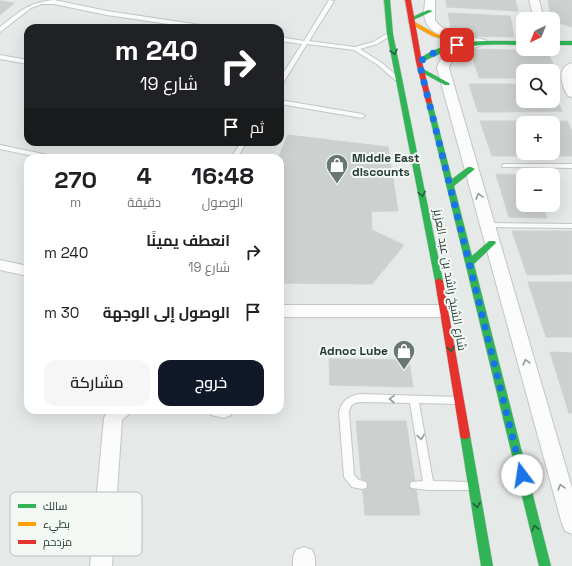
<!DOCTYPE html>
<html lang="ar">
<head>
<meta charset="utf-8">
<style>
  :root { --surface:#fff; --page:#f6f6f6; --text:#202124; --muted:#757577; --accent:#111827 }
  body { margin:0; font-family:"Space Grotesk",Cairo,sans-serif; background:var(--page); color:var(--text); direction:rtl; height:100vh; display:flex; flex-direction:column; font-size:15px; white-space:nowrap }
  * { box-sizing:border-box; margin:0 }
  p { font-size:13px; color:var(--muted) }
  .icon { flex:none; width:22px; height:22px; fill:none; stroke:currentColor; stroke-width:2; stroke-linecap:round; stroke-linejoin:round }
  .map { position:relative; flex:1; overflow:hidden; direction:ltr }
  .side { position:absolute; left:24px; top:154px; width:260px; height:260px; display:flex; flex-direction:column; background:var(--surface); border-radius:12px; box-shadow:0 4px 16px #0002; direction:rtl }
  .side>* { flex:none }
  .guide { position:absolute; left:24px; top:24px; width:260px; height:122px; border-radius:12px; box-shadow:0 4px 16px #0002; direction:rtl; background:#202124; color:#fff; overflow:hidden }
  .needle { width:26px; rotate:223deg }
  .controls { position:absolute; left:516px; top:12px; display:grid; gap:8px }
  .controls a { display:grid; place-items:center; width:44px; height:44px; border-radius:8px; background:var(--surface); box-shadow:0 4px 16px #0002; font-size:20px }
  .pin { position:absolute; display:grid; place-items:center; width:34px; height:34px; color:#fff; margin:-17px; border-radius:8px; box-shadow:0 2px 6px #0006 }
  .me { position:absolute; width:44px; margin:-22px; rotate:346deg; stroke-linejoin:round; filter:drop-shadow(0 0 3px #0008) }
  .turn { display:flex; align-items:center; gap:14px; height:84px; padding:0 20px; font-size:18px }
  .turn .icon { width:52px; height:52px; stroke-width:2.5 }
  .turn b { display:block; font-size:28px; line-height:34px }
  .then { display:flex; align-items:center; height:38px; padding:0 20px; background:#0003; gap:8px; font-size:15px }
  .eta { display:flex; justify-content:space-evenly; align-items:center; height:68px; text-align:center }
  .eta b { font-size:24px; font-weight:600; line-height:28px }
  .primary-button { display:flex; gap:8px; margin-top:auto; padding:8px 20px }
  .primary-button a { flex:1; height:46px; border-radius:12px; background:var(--accent); color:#fff; font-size:16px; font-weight:600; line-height:46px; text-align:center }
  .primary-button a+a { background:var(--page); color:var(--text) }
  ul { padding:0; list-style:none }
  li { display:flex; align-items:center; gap:12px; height:60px; padding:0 20px }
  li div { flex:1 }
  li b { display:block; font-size:15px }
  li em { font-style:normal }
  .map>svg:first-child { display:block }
</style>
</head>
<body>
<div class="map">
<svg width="572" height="566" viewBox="0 0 572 566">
  <rect width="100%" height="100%" fill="#e5e9e7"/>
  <!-- building -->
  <path fill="#ccd0ce" stroke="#ced2d0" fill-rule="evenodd" d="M 446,0 L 515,0 L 518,11 L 447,7 Z
    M 548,0 L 572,0 L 572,27 L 553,21 L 553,19 L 551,19 Z
    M 0,1 L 14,3 L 0,15 Z
    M 448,13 L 510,16 L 514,37 L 468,36 L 451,29 Z
    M 470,49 L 547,51 L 560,78 L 553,78 L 553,71 L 523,71 L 523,78 L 479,78 Z
    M 469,84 L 494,84 L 505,112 L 478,112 Z
    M 494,84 L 523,84 L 523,101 L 553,101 L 553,92 L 562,111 L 505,112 Z
    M 480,121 L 567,121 L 572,131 L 572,156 L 492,156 ZM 523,123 L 553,123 L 553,153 L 523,153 Z
    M 288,135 L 388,147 L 398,211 L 280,212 L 280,158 L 278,158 Z
    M 496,174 L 532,175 L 523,175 L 523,205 L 542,205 L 547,218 L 509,217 Z
    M 371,211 L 372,230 L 404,245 L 372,284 L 280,283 L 280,212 Z
    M 512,231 L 572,231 L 572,274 L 527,275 Z
    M 528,282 L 572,282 L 572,337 L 546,337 Z
    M 550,352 L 572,353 L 572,413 L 569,413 Z
    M 329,359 L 409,360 L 413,387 L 330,385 Z
    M 356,421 L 406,421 L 420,515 L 365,515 Z"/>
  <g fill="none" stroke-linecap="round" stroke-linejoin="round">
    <!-- lane casing -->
    <g stroke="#c2c6c4" stroke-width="2">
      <path id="lane" d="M 54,0 L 107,11 L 207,26 L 210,28 L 196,28 L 107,15 L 54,4 L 42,4 L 31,8 L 0,32 L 0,27 C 21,11 27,3 54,0 Z
        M 329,0 L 334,1 L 309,41 L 355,47 L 373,42 L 388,33 L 392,33 L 392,35 L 377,44 L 360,49 L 382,63 L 399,78 L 399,80 L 395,80 L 378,65 L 354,50 L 307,44 L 283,83 L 280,85 L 280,78 L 302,44 L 280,41 L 280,37 L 304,41 Z
        M 0,55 L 28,60 L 28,64 L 0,59 Z
        M 280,100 L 362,114 L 365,116 L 362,118 L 280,104 Z
        M 241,142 L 247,142 L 237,158 L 231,158 Z
        M 0,145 L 53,156 L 56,158 L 43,158 L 0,149 Z
        M 504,164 L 572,164 L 572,168 L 502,167 L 502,165 Z
        M 484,223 L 572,224 L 572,228 L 487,227 L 483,225 Z
        M 360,394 L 460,397 L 462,400 L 460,403 L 457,404 L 419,403 L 433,481 L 470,482 L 474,483 L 475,486 L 474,489 L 470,490 L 429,490 L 411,488 L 410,485 L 411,482 L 423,481 L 410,403 L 360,402 C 353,403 350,405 349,412 L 354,475 L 359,480 L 366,482 L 367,485 L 366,488 L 362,489 L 352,487 L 344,477 L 339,412 C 342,400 349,396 360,394 Z"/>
    </g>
    <!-- street casing -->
    <g stroke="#c2c6c4" stroke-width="2">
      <path id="street" d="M 425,0 L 435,0 L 435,20 C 445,35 469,36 485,40 L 487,42 L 485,44 C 472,49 453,53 449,68 L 572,488 L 572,534 L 565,531 L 562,524 L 437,68 C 441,53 455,47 468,43 C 454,40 429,36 425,19 C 423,13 425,6 425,0 Z
        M 529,0 L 539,0 L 544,19 L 534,19 Z
        M 572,63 L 572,97 L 568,96 C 561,85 556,67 572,63 Z
        M 0,260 L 28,266 L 28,276 L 0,270 Z
        M 280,305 L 445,305 L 451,307 L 453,311 L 451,315 L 445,317 L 280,317 Z
        M 108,410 L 130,410 L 128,415 L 122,420 L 112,566 L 90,566 L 104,418 Z
        M 209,410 L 233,410 L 231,415 L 224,418 L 211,415 Z
        M 304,547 L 312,550 L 315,557 L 315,566 L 293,566 L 293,557 L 296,550 Z"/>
    </g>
    <!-- fast casing -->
    <g stroke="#c0c7c4" stroke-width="1">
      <path id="fast" d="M 384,0 L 390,0 L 393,34 L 443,281 L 439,284 L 435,281 L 387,34 Z
        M 428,10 L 433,11 L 413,20 L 408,19 Z
        M 495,41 L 523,41 L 523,45 C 484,44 456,43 421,63 L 416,62 C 436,43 469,41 495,41 Z
        M 553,41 L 572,41 L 572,45 L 553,45 Z
        M 421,68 L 449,83 L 450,84 L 449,85 L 445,85 L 419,71 L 419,69 Z
        M 429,100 L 432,102 L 452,179 L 468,167 L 471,167 L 475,169 L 454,186 L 472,256 L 489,241 L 495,241 L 496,243 L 474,264 L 551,566 L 539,566 L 426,102 Z
        M 465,431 L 469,432 L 470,435 L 493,566 L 481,566 L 460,435 L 461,432 Z"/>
    </g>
    <!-- slow casing -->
    <g stroke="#c0c7c4" stroke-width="1">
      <path id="slow" d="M 411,20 L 436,34 L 467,43 L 464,45 L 432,36 L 409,23 L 408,22 Z"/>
    </g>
    <!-- jam casing -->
    <g stroke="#c0c7c4" stroke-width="1">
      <path id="jam" d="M 405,0 L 411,0 L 422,62 L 432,102 L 429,104 L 426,102 L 416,62 Z
        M 439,278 L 443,281 L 470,435 L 469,438 L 465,439 L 461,438 L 460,435 L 435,281 Z"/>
    </g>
    <!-- lane -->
    <use href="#lane" fill="#fbfcfb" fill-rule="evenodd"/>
    <!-- street -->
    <use href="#street" fill="#fbfcfb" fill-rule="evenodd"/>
    <!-- fast -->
    <use href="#fast" fill="#30b455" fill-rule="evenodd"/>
    <!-- slow -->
    <use href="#slow" fill="#ff9f0a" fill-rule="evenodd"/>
    <!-- jam -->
    <use href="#jam" fill="#e5322d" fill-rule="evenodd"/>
  </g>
  <!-- one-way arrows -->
  <defs><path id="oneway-chevron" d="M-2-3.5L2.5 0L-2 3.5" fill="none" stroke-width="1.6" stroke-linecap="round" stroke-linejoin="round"/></defs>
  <g stroke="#285f3c">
    <use href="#oneway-chevron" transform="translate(394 52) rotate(78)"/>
    <use href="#oneway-chevron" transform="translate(422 194) rotate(79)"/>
    <use href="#oneway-chevron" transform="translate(451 349) rotate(81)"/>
    <use href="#oneway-chevron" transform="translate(477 505) rotate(81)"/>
    <use href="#oneway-chevron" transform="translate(535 528) rotate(-104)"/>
  </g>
  <g stroke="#909c96">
    <use href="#oneway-chevron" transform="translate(479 196) rotate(-106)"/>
    <use href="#oneway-chevron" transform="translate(526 362) rotate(-106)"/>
    <use href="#oneway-chevron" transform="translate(392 399) rotate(-179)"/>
    <use href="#oneway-chevron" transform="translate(421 437) rotate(81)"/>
    <use href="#oneway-chevron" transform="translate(561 487) rotate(-106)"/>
  </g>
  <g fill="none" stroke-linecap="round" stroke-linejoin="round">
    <!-- route -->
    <path stroke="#1a73e8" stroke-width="7" stroke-dasharray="0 12.6" d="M 457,45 L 431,54 L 419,62 L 522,475"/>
  </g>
  <!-- icons -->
  <defs>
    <g id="shop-pin" transform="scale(1.15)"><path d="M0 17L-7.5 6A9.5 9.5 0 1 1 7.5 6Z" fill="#687871" stroke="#f3f8f5"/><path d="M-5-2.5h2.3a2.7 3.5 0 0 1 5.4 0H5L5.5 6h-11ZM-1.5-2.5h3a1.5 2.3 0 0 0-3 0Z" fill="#fff"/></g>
  </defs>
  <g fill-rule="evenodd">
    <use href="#shop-pin" x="337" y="165"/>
    <use href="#shop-pin" x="404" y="351"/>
  </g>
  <g text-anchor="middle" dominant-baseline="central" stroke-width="4" stroke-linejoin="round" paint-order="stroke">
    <!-- poi labels -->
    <g font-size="12" font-weight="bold" fill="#243b32" stroke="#f3f8f5" text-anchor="start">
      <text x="352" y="158">Middle East<tspan x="352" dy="14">discounts</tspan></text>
      <text x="388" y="351" text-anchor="end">Adnoc Lube</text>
    </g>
    <!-- street labels -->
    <g font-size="12" fill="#243b32" stroke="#f3f8f5">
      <text transform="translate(450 280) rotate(80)">شارع الشيخ راشد بن عبد العزيز</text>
    </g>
  </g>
  <!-- legend -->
  <rect x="10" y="492" width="132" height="64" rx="6" fill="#f3f8f5" stroke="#b5bfba" stroke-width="1"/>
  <rect x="18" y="504" width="18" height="4" fill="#30b455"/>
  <rect x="18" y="522" width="18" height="4" fill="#ff9f0a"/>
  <rect x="18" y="540" width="18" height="4" fill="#e5322d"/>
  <g font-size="11" fill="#243b32">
    <text x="43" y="510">سالك</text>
    <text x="43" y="528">بطيء</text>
    <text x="43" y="546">مزدحم</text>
  </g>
</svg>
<div class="controls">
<a><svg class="needle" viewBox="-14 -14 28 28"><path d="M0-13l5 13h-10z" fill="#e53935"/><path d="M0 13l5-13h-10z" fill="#757577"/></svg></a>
<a><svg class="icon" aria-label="search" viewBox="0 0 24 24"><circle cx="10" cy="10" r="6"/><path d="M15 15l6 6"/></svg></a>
<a>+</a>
<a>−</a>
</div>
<div class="pin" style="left:457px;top:45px;background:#d93025"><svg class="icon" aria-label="arrive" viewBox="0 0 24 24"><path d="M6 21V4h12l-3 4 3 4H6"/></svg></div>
<svg class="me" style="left:522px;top:475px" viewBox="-20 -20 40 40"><circle r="19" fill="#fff"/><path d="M0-13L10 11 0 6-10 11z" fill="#1a73e8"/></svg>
<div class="guide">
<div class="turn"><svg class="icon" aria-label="right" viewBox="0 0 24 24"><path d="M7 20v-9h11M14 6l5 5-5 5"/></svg><div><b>240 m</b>شارع 19</div></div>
<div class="then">ثم<svg class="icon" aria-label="arrive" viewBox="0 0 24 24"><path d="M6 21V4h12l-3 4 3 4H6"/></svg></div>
</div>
<section class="side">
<div class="eta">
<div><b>16:48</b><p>الوصول</p></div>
<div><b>4</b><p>دقيقة</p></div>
<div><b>270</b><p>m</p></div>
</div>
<ul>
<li><svg class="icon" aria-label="right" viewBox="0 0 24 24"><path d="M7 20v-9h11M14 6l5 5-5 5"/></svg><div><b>انعطف يمينًا</b><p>شارع 19</p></div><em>240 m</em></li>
<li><svg class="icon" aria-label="arrive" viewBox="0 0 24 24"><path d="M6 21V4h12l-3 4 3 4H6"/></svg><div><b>الوصول إلى الوجهة</b></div><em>30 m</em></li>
</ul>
<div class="primary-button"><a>خروج</a><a>مشاركة</a></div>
</section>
</div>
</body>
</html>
